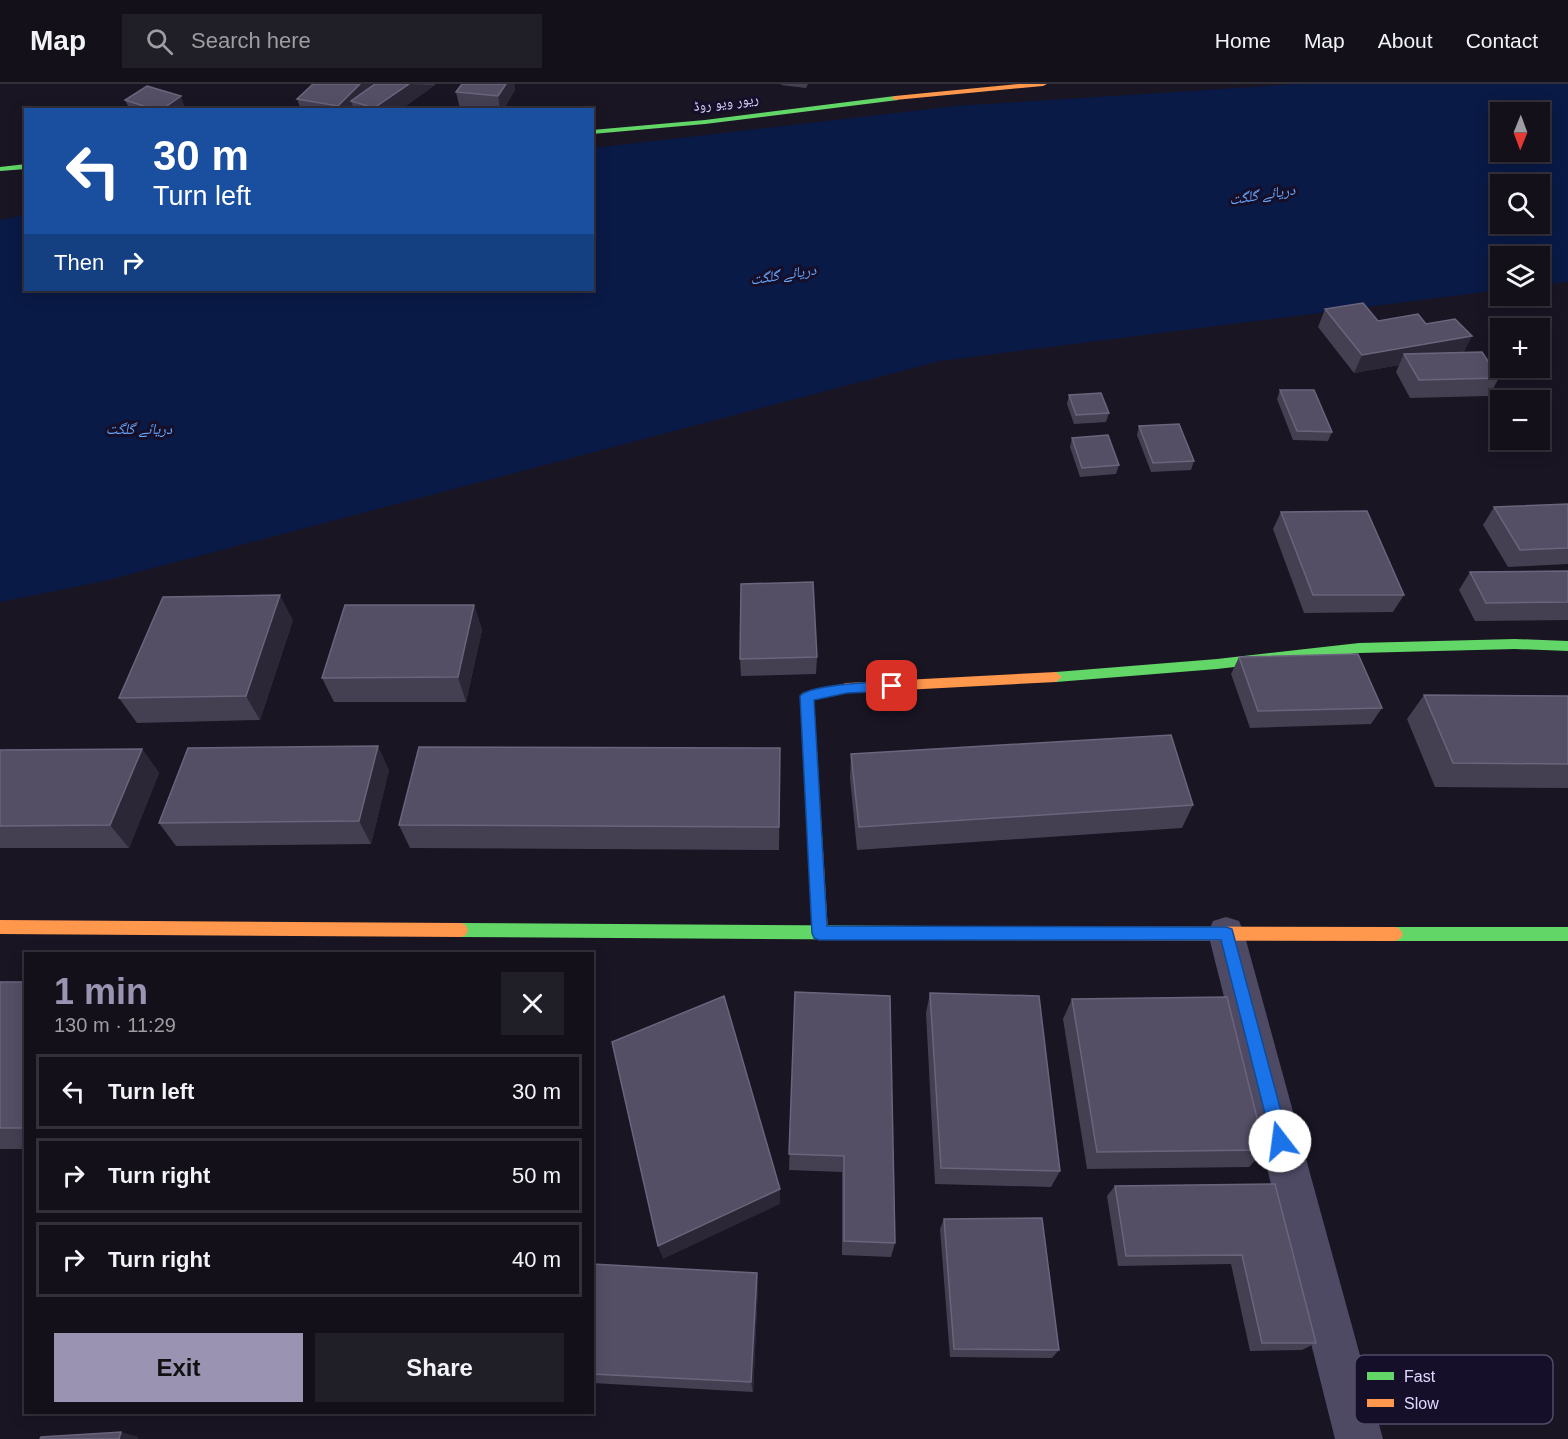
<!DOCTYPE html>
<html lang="en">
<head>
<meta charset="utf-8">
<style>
  :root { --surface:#13101a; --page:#201e27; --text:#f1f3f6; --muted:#9d9da2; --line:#323039; --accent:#9a94b2 }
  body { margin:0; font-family:Arial,"Noto Naskh Arabic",sans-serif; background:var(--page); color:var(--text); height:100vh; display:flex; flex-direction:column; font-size:22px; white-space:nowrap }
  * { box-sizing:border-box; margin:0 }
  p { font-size:20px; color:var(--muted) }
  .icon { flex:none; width:33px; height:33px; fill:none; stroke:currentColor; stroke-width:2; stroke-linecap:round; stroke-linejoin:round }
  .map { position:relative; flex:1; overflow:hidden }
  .drawer { position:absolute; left:24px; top:868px; width:570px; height:462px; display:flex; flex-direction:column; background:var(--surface); border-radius:0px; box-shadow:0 3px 15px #0003,0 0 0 2px var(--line) }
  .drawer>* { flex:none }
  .hud { position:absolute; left:24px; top:24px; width:570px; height:183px; border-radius:0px; box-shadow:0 3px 15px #0003,0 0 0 2px var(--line); background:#1a4fa0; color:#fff; overflow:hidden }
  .needle { width:39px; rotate:181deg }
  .fabs { position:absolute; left:1490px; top:18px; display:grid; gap:12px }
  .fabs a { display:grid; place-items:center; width:60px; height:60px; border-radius:0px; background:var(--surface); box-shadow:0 3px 15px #0003,0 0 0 2px var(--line); font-size:30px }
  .pin { position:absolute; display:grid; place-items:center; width:51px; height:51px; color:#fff; margin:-26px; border-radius:12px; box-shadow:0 3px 9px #0006 }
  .me { position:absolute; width:66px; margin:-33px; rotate:345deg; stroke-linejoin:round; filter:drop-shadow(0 0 4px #0008) }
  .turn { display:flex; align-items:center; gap:21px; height:126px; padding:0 30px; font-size:27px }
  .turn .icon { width:78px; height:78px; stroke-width:2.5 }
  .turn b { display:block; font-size:42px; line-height:51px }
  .then { display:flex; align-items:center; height:57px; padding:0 30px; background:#0003; gap:12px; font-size:22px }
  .round { display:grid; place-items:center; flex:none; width:63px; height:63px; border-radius:0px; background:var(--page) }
  .overview { display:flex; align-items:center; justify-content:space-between; height:102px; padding:0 30px }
  h1 { font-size:36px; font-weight:700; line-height:45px; color:var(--accent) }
  .primary-button { display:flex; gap:12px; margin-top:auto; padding:12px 30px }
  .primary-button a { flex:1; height:69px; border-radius:0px; background:var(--accent); color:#111; font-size:24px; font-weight:700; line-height:69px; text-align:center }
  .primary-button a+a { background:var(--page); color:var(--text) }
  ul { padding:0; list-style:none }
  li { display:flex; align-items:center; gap:18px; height:75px; margin:0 12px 9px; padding:0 18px; border:3px solid var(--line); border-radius:0px }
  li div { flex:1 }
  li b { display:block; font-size:22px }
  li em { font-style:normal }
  header { display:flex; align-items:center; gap:36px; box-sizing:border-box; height:84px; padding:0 30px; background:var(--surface); border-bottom:2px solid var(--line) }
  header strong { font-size:28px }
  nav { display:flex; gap:33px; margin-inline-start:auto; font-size:21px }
  .search { width:420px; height:54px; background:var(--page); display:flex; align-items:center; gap:15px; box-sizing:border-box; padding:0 21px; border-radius:0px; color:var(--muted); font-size:22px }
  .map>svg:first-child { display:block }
</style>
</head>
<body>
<header>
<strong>Map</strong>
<div class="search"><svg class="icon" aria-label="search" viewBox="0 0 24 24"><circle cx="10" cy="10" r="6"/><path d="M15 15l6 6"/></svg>Search here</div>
<nav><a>Home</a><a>Map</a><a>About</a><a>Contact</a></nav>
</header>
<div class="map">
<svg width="1568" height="1355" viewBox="0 0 1568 1355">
  <rect width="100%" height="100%" fill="#191523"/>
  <!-- water -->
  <path fill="#0a1a46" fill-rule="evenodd" d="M 1298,0 L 1568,0 L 1568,198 L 1539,201 L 1539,172 L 1500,172 L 1500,206 L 940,277 L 104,497 L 0,518 L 0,136 L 25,131 L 26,206 L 592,206 L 593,64 L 956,22 ZM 1500,28 L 1539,28 L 1539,68 L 1500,68 ZM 1500,100 L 1539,100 L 1539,140 L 1500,140 Z"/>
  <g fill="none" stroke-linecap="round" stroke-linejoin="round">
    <!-- street -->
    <path fill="#4e4a64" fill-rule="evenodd" d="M 1226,833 L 1239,837 L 1244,849 L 1383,1355 L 1335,1355 L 1208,849 L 1213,837 Z"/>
    <!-- fast -->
    <path fill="#63d668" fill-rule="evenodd" d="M 895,12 L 898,12 L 898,16 L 705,40 L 592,50 L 592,46 L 705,36 Z
      M 26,80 L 26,85 L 0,87 L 0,83 Z
      M 1515,555 L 1568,557 L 1568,567 L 1515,565 L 1359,569 L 1217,585 L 1056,598 L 1050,593 L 1056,588 L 1217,575 L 1359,559 Z
      M 461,839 L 929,842 L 934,844 L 937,849 L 934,854 L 929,856 L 461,853 L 456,851 L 454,846 L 456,841 Z
      M 1395,843 L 1568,843 L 1568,857 L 1395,857 L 1390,855 L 1387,850 L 1390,845 Z"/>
    <!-- slow -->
    <path fill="#ff974d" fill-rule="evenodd" d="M 1019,0 L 1047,0 L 1043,2 L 895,16 L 891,14 L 895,12 Z
      M 1056,588 L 1062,593 L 1056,598 L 847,609 L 814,616 L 828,849 L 825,854 L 820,856 L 815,854 L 812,849 L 801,612 L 802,609 L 847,599 Z
      M 0,836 L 461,839 L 466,841 L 468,846 L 466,851 L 461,853 L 0,850 Z
      M 929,842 L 1395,843 L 1400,845 L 1403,850 L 1400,855 L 1395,857 L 929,856 L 924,854 L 921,849 L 924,844 Z"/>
  </g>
  <!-- wall -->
  <path fill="#453f52" d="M 313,0 L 434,0 L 435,1 L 400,26 L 301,26 L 297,15 Z
    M 462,0 L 514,0 L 515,6 L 503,26 L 460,25 L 456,8 Z
    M 781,0 L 808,0 L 806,4 L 781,1 Z
    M 125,16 L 184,21 L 177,26 L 133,26 L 129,24 Z
    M 1325,225 L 1378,237 L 1426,240 L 1463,269 L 1499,294 L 1489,312 L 1410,314 L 1396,288 L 1399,281 L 1354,289 L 1318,243 Z
    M 1280,306 L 1332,348 L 1328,357 L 1293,356 L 1277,315 Z
    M 1069,311 L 1109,329 L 1106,338 L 1074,340 L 1067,320 Z
    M 1139,342 L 1194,377 L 1191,386 L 1151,388 L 1137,351 Z
    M 1072,354 L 1119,381 L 1116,390 L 1080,393 L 1070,363 Z
    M 1568,420 L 1568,480 L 1508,483 L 1483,441 L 1494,423 Z
    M 1281,428 L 1404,511 L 1393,528 L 1304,529 L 1273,445 Z
    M 1568,487 L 1568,536 L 1475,537 L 1459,506 L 1470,488 Z
    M 474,521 L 482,546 L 466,618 L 334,618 L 322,594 Z
    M 293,536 L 260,636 L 137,639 L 119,614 Z
    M 817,573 L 816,590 L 741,592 L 740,575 Z
    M 1239,573 L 1382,624 L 1371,640 L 1250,644 L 1231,590 Z
    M 1424,611 L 1568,612 L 1568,704 L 1435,703 L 1407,635 Z
    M 142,665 L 159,689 L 129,764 L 0,764 L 0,666 Z
    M 851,670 L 1193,721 L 1182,744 L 857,766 L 850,694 Z
    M 389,686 L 371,760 L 176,762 L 159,739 Z
    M 780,688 L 779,766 L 410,764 L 399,741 Z
    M 0,898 L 26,898 L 26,1065 L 0,1065 Z
    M 795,908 L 895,1159 L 891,1173 L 842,1171 L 842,1088 L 789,1086 Z
    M 930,909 L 1060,1087 L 1051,1103 L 935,1100 L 926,929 Z
    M 1072,915 L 1265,1066 L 1249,1083 L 1087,1085 L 1063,935 Z
    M 1275,1100 L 1316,1259 L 1302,1266 L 1250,1267 L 1231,1180 L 1118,1182 L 1107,1112 L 1115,1102 Z
    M 944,1135 L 1059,1266 L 1052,1274 L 950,1273 L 940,1145 Z
    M 592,1180 L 758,1202 L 753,1308 L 592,1299 Z"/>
  <!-- shaded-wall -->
  <path fill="#2c2737" d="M 360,0 L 381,0 L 351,17 L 354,26 L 340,26 L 338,22 Z
    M 409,0 L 435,1 L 400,26 L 375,26 L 374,24 Z
    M 506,0 L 514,0 L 515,6 L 503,26 L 500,26 L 498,12 Z
    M 181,12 L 184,21 L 177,26 L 161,26 Z
    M 1472,252 L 1463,270 L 1404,270 L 1399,281 L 1354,289 L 1362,271 Z
    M 280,511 L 293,536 L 260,636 L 246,612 Z
    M 474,521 L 482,546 L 466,618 L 458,593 Z
    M 378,662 L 389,686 L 371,760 L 359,737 Z
    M 142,665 L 159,689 L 129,764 L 110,741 Z
    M 780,1105 L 780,1120 L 663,1175 L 658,1162 Z
    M 757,1189 L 758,1202 L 753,1308 L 751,1298 Z
    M 121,1348 L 138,1353 L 138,1355 L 119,1355 Z"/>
  <!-- building -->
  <path fill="#554f65" stroke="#6b647d" stroke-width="1.5" d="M 313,0 L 360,0 L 338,22 L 297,15 Z
    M 375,0 L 409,0 L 374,24 L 351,17 Z
    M 462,0 L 506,0 L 498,12 L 456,8 Z
    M 147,2 L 181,12 L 161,26 L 156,26 L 125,16 Z
    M 1363,219 L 1378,237 L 1418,230 L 1426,240 L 1455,235 L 1472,252 L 1362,271 L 1325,225 Z
    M 1482,268 L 1499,294 L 1419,296 L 1404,270 Z
    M 1280,306 L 1314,306 L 1332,348 L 1297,347 Z
    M 1101,309 L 1109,329 L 1076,331 L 1069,311 Z
    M 1179,340 L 1194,377 L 1153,379 L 1139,342 Z
    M 1108,351 L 1119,381 L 1082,384 L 1072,354 Z
    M 1568,420 L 1568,464 L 1520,466 L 1494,423 Z
    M 1367,427 L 1404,511 L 1313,511 L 1281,428 Z
    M 1568,487 L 1568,518 L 1486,519 L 1470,488 Z
    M 813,498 L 817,573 L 740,575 L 741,500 Z
    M 280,511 L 246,612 L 119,614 L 163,513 Z
    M 345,521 L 474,521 L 458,593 L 322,594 Z
    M 1358,570 L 1382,624 L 1258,627 L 1239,573 Z
    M 1424,611 L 1568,612 L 1568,680 L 1453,679 Z
    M 1171,651 L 1193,721 L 859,743 L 851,670 Z
    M 378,662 L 359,737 L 159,739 L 188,664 Z
    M 419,663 L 780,664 L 779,743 L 399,741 Z
    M 142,665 L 110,741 L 0,742 L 0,666 Z
    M 0,898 L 26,898 L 26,1044 L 0,1044 Z
    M 795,908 L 890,912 L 895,1159 L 844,1157 L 844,1072 L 789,1070 Z
    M 930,909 L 1039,912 L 1060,1087 L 941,1084 Z
    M 724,912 L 780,1105 L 658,1162 L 612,958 Z
    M 1227,913 L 1265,1066 L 1097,1068 L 1072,915 Z
    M 1275,1100 L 1316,1259 L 1262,1259 L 1242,1171 L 1126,1172 L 1115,1102 Z
    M 1042,1134 L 1059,1266 L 954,1265 L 944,1135 Z
    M 592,1180 L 757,1189 L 751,1298 L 592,1290 Z
    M 121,1348 L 119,1355 L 40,1355 L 41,1353 Z"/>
  <!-- route -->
  <path fill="#1a73e8" stroke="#114b97" stroke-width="1.5" d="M 892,597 L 899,602 L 892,607 L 847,609 L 814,616 L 827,842 L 1226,843 L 1232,845 L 1289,1057 L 1286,1063 L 1280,1065 L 1274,1063 L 1272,1057 L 1221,856 L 819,856 L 814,854 L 812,849 L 800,612 C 809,600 876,598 892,597 Z"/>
  <g text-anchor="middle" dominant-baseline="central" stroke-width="6" stroke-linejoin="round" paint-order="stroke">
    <!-- far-street labels -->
    <g font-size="14" fill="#e0d8ff" stroke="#160f29">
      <text transform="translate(726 18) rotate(-7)">ریور ویو روڈ</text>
    </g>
    <!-- far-water labels -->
    <g font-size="15" font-style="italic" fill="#66a9ff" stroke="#160f29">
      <text transform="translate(1262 110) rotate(-9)">دریائے گلگت</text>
      <text transform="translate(783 190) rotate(-9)">دریائے گلگت</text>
      <text x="139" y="344">دریائے گلگت</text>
    </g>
  </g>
  <!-- legend -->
  <rect x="1355" y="1271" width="198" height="69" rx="9" fill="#160f29" stroke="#534b69" stroke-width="1.5"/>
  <rect x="1367" y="1288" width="27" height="8" fill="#63d668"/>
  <rect x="1367" y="1315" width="27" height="8" fill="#ff974d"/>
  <g font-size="16" fill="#e0d8ff">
    <text x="1404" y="1298">Fast</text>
    <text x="1404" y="1325">Slow</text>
  </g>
</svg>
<div class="fabs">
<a><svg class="needle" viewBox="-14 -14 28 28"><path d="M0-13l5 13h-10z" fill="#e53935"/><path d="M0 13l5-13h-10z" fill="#9d9da2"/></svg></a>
<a><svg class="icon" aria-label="search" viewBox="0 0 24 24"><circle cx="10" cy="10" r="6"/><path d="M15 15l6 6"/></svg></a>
<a><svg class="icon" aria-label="layers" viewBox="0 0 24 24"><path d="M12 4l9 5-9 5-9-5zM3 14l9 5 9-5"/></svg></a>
<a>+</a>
<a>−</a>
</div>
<div class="pin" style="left:892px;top:602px;background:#d93025"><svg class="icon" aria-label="arrive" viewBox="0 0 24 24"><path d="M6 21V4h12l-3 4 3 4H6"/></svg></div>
<svg class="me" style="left:1280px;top:1057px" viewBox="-20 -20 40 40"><circle r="19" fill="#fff"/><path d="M0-13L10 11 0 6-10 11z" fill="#1a73e8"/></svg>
<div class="hud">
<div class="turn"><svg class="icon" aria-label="left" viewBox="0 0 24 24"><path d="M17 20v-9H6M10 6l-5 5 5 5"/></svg><div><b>30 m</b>Turn left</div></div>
<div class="then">Then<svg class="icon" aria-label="right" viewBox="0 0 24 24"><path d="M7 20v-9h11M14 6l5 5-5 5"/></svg></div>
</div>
<section class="drawer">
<div class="overview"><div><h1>1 min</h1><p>130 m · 11:29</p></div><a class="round"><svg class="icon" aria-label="close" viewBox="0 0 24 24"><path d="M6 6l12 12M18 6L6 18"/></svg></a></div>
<ul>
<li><svg class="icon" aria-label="left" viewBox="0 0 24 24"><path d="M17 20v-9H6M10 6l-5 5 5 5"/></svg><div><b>Turn left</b></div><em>30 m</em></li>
<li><svg class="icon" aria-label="right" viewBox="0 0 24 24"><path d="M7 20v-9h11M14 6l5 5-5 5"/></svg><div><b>Turn right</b></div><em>50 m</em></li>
<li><svg class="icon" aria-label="right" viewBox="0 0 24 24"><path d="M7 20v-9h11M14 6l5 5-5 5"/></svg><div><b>Turn right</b></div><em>40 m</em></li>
</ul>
<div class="primary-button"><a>Exit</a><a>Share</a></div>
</section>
</div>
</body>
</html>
